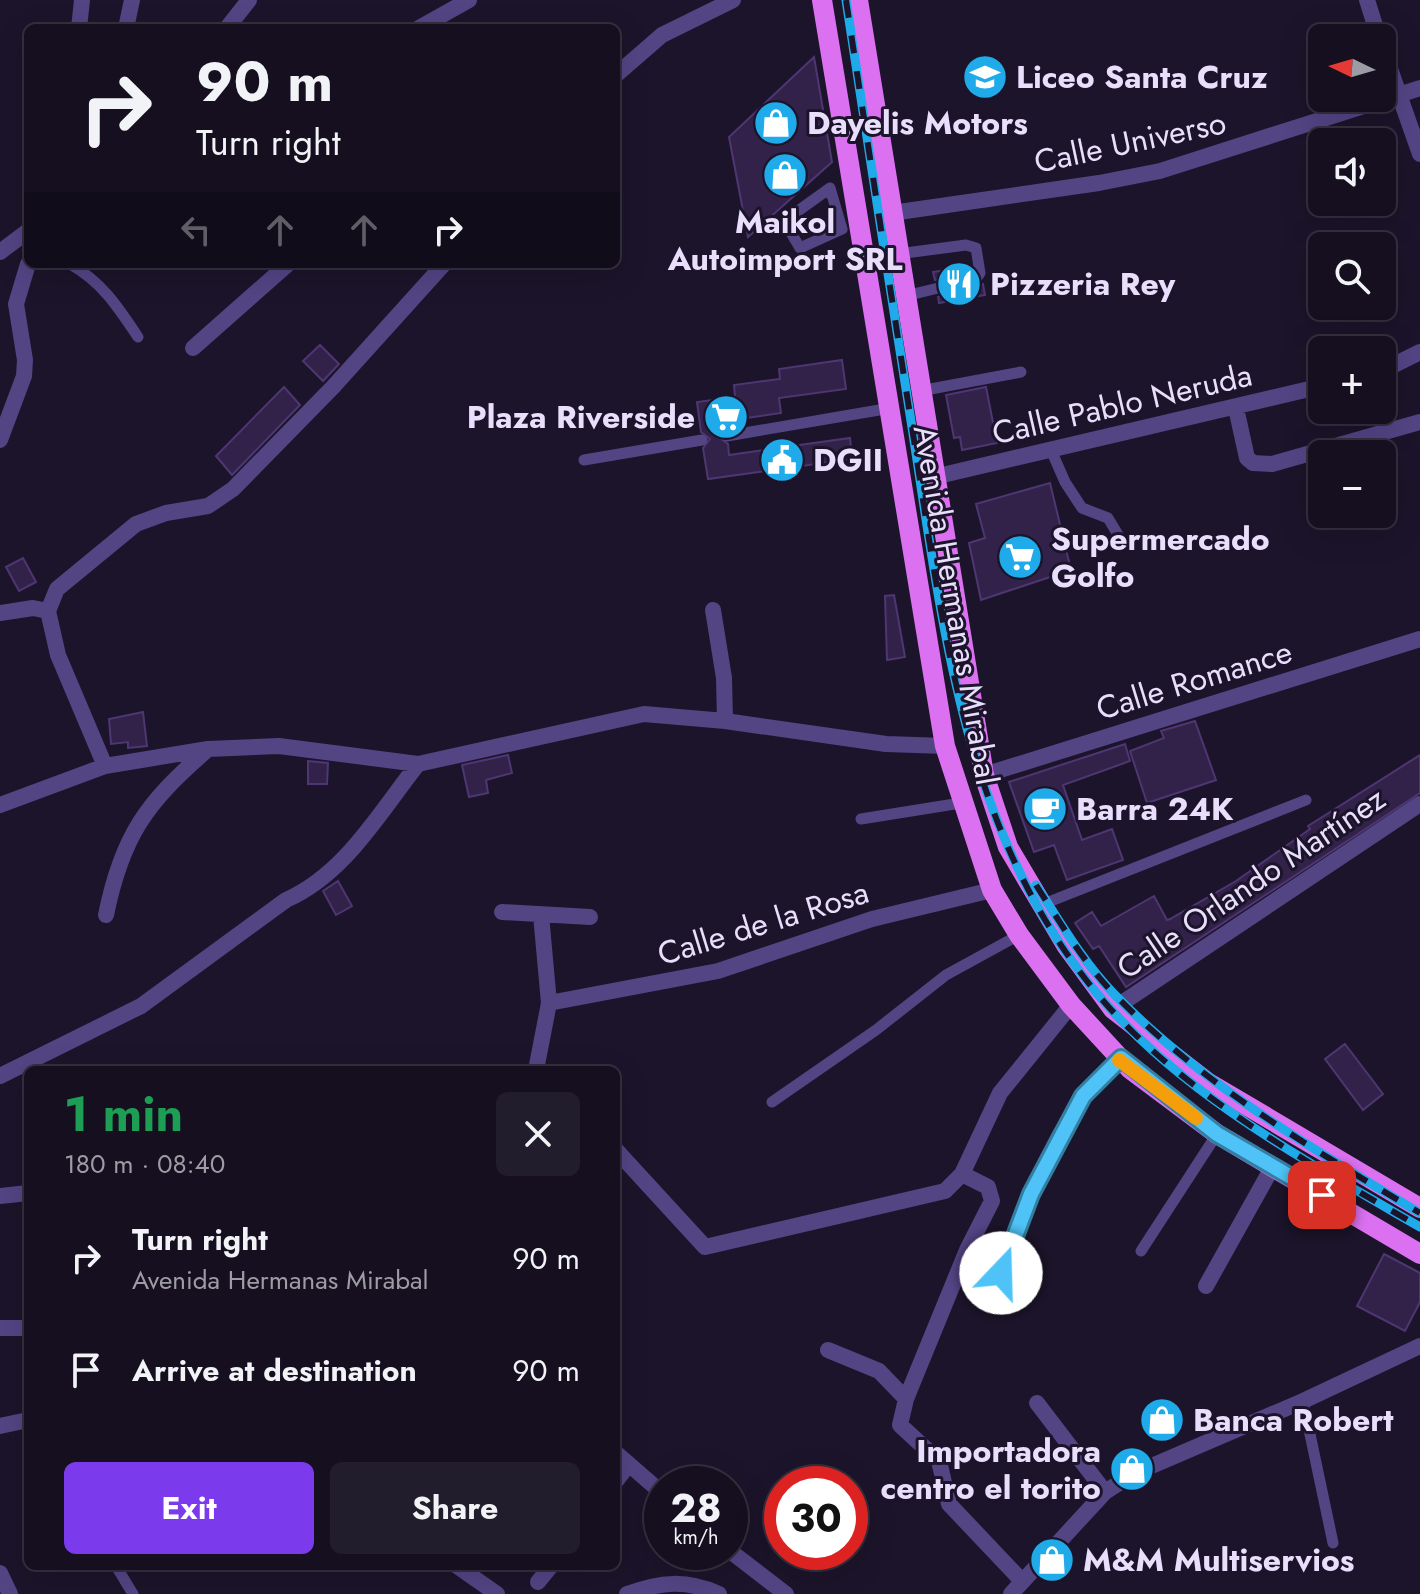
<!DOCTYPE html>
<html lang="en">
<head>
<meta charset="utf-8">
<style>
  :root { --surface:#150f20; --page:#221d2d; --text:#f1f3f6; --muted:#9d9ca5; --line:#342f3e; --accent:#7c3aed }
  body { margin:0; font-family:Jost,sans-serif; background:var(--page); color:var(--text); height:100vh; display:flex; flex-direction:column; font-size:30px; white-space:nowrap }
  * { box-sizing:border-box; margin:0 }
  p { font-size:26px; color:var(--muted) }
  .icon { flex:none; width:44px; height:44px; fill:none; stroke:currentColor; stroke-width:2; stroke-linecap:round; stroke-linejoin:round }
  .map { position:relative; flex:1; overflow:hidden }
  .sheet { position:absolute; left:24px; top:1066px; width:596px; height:504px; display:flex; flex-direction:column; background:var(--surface); border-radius:12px; box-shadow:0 8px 32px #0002,0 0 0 2px var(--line) }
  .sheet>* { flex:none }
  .guide { position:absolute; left:24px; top:24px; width:596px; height:244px; border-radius:12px; box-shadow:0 8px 32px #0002,0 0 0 2px var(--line); background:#150f20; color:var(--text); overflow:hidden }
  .needle { width:52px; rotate:275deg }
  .fabs { position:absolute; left:1308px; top:24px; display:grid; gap:16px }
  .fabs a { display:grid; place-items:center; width:88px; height:88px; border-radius:12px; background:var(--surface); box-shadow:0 8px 32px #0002,0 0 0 2px var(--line); font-size:40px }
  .speed { position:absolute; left:644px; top:1466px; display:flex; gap:16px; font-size:40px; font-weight:700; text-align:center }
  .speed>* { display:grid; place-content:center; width:104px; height:104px; border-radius:50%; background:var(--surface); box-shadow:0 8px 32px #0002,0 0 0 2px var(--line); line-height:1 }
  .speed small { font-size:20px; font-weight:400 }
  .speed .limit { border:12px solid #d22; background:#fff; color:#111 }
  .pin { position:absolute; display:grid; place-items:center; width:68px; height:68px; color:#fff; margin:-34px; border-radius:16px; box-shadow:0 4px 12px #0006 }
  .me { position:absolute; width:88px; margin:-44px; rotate:21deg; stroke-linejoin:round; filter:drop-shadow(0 0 6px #0008) }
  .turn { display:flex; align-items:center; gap:28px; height:168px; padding:0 40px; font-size:36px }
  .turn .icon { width:104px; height:104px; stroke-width:2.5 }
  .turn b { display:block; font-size:56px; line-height:68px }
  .lanes { display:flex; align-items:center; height:76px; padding:0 40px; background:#0003; justify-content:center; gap:40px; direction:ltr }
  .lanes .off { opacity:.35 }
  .round { display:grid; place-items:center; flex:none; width:84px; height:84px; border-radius:12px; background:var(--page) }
  .summary { display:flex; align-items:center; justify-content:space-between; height:136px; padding:0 40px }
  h1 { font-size:48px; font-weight:700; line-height:60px; color:#1e9e55 }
  .cta { display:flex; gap:16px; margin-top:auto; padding:16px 40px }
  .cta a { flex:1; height:92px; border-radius:12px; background:var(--accent); color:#fff; font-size:32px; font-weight:700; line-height:92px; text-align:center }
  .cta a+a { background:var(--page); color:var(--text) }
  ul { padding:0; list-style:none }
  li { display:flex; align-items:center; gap:24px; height:112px; padding:0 40px }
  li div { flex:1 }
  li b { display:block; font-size:30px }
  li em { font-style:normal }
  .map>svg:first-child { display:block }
</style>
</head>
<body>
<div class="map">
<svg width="1420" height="1594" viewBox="0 0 1420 1594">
  <rect width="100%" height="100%" fill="#1c142a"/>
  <!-- building -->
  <path fill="#322249" stroke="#4e3672" stroke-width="2" d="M 814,57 L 832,162 L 748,237 L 729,137 Z
    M 970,266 L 971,272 L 935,280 L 933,272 Z
    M 983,284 L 985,295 L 939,303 L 938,297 Z
    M 320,345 L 339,364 L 323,381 L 303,361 Z
    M 842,360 L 846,389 L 779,398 L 781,413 L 725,421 L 726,428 L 719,437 L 728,444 L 729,455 L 850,438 L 852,459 L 708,479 L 703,448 L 710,439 L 701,432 L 697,402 L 735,397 L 734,385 L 780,379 L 779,369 Z
    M 284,387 L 300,405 L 232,475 L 216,456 Z
    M 986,387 L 997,443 L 962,450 L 960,437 L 954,438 L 946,395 Z
    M 1050,483 L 1071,570 L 981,600 L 969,543 L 985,538 L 976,504 Z
    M 23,558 L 36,582 L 19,591 L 6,567 Z
    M 894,595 L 905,657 L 887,660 L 885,596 Z
    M 143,712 L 147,746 L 128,748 L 128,742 L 111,744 L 109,719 Z
    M 1195,721 L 1216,780 L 1147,803 L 1130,751 L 1164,738 L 1161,731 Z
    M 1125,744 L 1130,761 L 1063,785 L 1082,840 L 1112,829 L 1123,860 L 1067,880 L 1054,845 L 1034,852 L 1009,782 Z
    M 508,755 L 512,773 L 486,780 L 488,793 L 469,797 L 462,765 Z
    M 1420,755 L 1420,793 L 1126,987 L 1099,946 L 1093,949 L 1075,923 L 1092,912 L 1101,926 L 1154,896 L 1167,920 L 1170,919 L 1236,881 L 1310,829 L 1308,826 Z
    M 308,761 L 328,763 L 327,784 L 308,784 Z
    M 338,881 L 352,906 L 336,915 L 323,891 Z
    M 1345,1044 L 1383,1094 L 1363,1110 L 1325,1059 Z
    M 1384,1254 L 1420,1273 L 1420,1302 L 1405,1331 L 1357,1306 Z"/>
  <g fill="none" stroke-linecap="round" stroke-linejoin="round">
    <!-- service -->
    <path stroke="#534484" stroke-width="11" d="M 830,188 L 842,229 L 800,248 L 784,221 Z
      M 898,254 L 966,245 L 976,248 L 980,273 L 976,279 L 905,296
      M 70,264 C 102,282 118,307 138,337
      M 920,391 L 1021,372
      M 727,436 L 891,408
      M 1051,450 L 1065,482 L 1082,508 L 1108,518 L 1123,543
      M 584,460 L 702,440
      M 861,819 L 961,803
      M 1041,905 L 1306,800
      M 772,1102 L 876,1030 L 946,975 L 1019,935
      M 1141,1251 L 1217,1134
      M 1303,1401 L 1333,1543
      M 116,1566 L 133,1594"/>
    <!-- minor -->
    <path stroke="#534484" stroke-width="16" d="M 1367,0 L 1379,38
      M 79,28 L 82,0
      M 126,28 L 132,0
      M 227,28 L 249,0
      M 419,28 L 469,0
      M 1382,46 L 1420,154
      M 616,75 L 662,35 L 733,0
      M 892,213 L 1099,183 L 1160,171 L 1420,88
      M 0,252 L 28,231
      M 193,348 L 288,264
      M 1382,371 L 1420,352
      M 1236,408 L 1247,458 L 1253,463 L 1272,464 L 1420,422
      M 0,440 L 24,376 L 25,360 L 16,304 L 28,264
      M 934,477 L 1322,386
      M 713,610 L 724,678 L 725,721
      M 0,613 L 33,608 L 48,611
      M 105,766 L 58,655 L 48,611 L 57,589 L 136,524 L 166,513 L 208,506 L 233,489 L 333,387 L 444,264
      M 984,775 L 1420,639
      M 0,805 L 105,766 L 208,749 L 279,746 L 418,764 L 644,714 L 725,721 L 886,744 L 945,746
      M 502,912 L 590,917
      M 106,915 C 122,836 146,803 207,750
      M 549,1003 L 718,971 L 872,919 L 992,890
      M 1113,1009 L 1420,804
      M 536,1070 L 549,1003 L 541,915
      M 0,1076 L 141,1006 L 286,900 C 345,874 379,813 418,764
      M 616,1150 L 705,1247 L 945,1191 L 962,1174 L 1000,1093 L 1071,1005
      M 962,1174 L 988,1187 L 992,1201 L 967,1250 L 906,1399 L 900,1425 L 939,1461 L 949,1504 L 1022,1581
      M 0,1196 L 28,1193
      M 1206,1286 L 1273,1166
      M 991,1299 C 1017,1231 1041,1159 1082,1098 C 1092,1084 1108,1071 1121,1058
      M 0,1328 L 28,1328
      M 828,1350 L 879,1371 L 906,1399
      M 1037,1403 L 1105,1492
      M 0,1426 L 28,1420
      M 616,1453 L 662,1493
      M 616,1481 L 629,1464
      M 730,1551 L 786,1594
      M 457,1566 L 497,1594
      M 0,1573 L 10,1594
      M 538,1582 L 551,1566
      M 627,1594 C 660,1582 686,1579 719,1594"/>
    <!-- tertiary -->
    <path stroke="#534484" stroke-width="16" d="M 1011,1594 L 1105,1492 L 1133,1474 L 1303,1401 L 1420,1346"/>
    <!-- primary -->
    <path stroke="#db71f1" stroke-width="20" d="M 822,0 L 945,746 L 992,890 L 1019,935 L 1071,1005 L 1130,1069 L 1217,1134 L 1420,1254
      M 858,0 L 984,775 L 1008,847 L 1066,945 L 1113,1009 L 1207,1082 L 1420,1208"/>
    <!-- rail casing -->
    <g stroke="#1fabe9" stroke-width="9">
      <path id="rail" d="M 846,0 C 867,140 889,281 911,421 C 942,618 961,823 1090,985 C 1175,1091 1304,1160 1420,1227
        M 1036,885 C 1060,922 1083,962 1114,994 C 1203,1085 1311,1148 1420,1213"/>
    </g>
    <!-- rail -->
    <use href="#rail" stroke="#1c142a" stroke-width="6" stroke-dasharray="18" stroke-linecap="butt"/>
  </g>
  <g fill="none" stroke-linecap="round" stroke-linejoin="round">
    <!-- route casing -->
    <g stroke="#337fa1" stroke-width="20">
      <path id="route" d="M 1001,1273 L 1031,1194 L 1083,1096 L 1121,1058 L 1217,1134 L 1322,1195"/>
    </g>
    <!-- route -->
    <use href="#route" stroke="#4fc3f7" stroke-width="14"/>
    <!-- slow -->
    <path stroke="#f59e0b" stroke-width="14" d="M 1119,1060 L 1196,1118"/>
  </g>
  <!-- icons -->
  <defs>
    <g id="school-disc" transform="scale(2.3)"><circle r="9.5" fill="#1fabe9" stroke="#1c142a"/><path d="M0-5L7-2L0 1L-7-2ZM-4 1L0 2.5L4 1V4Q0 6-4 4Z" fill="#fff"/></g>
    <g id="shop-disc" transform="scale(2.3)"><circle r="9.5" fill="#1fabe9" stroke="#1c142a"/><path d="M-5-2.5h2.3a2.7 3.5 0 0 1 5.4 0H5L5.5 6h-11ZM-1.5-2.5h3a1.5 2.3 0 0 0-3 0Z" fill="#fff"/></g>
    <g id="restaurant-disc" transform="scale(2.3)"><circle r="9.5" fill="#1fabe9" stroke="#1c142a"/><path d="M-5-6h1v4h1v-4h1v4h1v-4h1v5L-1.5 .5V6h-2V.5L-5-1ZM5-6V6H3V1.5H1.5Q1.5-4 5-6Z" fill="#fff"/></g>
    <g id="supermarket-disc" transform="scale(2.3)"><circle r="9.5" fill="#1fabe9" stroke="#1c142a"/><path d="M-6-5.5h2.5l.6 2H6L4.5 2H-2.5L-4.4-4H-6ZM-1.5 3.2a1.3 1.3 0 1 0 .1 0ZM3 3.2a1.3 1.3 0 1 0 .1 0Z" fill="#fff"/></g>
    <g id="civic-disc" transform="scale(2.3)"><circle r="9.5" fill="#1fabe9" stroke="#1c142a"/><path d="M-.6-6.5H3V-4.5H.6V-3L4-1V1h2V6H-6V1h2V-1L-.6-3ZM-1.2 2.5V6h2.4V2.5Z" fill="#fff"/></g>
    <g id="cafe-disc" transform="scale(2.3)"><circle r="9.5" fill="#1fabe9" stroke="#1c142a"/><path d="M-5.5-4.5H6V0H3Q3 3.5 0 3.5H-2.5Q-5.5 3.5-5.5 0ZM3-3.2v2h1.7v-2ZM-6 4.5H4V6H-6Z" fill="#fff"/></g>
  </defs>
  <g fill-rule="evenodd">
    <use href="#school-disc" x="985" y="77"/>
    <use href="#shop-disc" x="776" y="123"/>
    <use href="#shop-disc" x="785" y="175"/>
    <use href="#restaurant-disc" x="959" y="284"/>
    <use href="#supermarket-disc" x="726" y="417"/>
    <use href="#civic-disc" x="782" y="460"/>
    <use href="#supermarket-disc" x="1020" y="557"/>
    <use href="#cafe-disc" x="1045" y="809"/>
    <use href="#shop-disc" x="1162" y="1420"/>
    <use href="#shop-disc" x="1132" y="1469"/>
    <use href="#shop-disc" x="1052" y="1560"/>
  </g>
  <g text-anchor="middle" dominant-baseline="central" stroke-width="6" stroke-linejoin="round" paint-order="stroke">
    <!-- poi labels -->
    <g font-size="32" font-weight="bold" fill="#e9dffc" stroke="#1c142a" text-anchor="start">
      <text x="1016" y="77">Liceo Santa Cruz</text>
      <text x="807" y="123">Dayelis Motors</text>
      <text x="785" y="222" text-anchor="middle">Maikol<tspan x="785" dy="37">Autoimport SRL</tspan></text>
      <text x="990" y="284">Pizzeria Rey</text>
      <text x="695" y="417" text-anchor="end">Plaza Riverside</text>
      <text x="813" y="460">DGII</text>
      <text x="1051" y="539">Supermercado<tspan x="1051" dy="37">Golfo</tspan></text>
      <text x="1076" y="809">Barra 24K</text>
      <text x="1193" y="1420">Banca Robert</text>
      <text x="1101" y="1451" text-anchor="end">Importadora<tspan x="1101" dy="37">centro el torito</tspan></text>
      <text x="1083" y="1560">M&amp;M Multiservios</text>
    </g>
    <!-- street labels -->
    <g font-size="32" fill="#e9dffc" stroke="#1c142a">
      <text transform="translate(1130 142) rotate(-12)">Calle Universo</text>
      <text transform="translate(1122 404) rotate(-13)">Calle Pablo Neruda</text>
      <text transform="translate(956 605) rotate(80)">Avenida Hermanas Mirabal</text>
      <text transform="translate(1194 680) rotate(-17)">Calle Romance</text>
      <text transform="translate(1251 883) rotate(-34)">Calle Orlando Martínez</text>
      <text transform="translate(763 923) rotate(-17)">Calle de la Rosa</text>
    </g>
  </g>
</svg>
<div class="fabs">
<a><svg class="needle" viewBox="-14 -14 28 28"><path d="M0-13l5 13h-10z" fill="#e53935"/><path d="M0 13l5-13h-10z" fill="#9d9ca5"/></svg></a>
<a><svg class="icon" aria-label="sound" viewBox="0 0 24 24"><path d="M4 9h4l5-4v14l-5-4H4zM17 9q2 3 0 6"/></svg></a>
<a><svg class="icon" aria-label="search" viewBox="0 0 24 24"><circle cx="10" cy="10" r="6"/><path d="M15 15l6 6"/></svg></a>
<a>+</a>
<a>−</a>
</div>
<div class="speed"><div>28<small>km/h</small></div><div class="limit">30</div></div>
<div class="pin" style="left:1322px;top:1195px;background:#d93025"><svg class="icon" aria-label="arrive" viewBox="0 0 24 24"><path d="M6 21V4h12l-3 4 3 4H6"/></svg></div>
<svg class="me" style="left:1001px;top:1273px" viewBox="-20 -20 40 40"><circle r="19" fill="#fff"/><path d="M0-13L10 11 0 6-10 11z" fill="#4fc3f7"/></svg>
<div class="guide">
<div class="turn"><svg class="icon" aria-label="right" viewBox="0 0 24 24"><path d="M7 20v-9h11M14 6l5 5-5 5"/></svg><div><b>90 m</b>Turn right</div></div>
<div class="lanes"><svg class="icon off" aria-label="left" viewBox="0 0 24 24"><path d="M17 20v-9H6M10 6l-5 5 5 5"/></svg><svg class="icon off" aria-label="ahead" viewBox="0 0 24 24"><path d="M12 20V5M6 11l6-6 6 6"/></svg><svg class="icon off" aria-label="ahead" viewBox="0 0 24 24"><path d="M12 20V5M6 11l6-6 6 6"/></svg><svg class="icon" aria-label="right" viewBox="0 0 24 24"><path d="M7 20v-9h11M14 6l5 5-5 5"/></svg></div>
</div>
<section class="sheet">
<div class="summary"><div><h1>1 min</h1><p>180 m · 08:40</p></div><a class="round"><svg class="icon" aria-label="close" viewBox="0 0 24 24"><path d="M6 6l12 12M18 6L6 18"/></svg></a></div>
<ul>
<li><svg class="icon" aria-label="right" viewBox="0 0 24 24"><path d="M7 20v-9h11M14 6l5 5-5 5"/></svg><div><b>Turn right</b><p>Avenida Hermanas Mirabal</p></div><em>90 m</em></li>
<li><svg class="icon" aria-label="arrive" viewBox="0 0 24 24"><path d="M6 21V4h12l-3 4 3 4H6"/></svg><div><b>Arrive at destination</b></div><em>90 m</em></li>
</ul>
<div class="cta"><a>Exit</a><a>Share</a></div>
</section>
</div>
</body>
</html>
